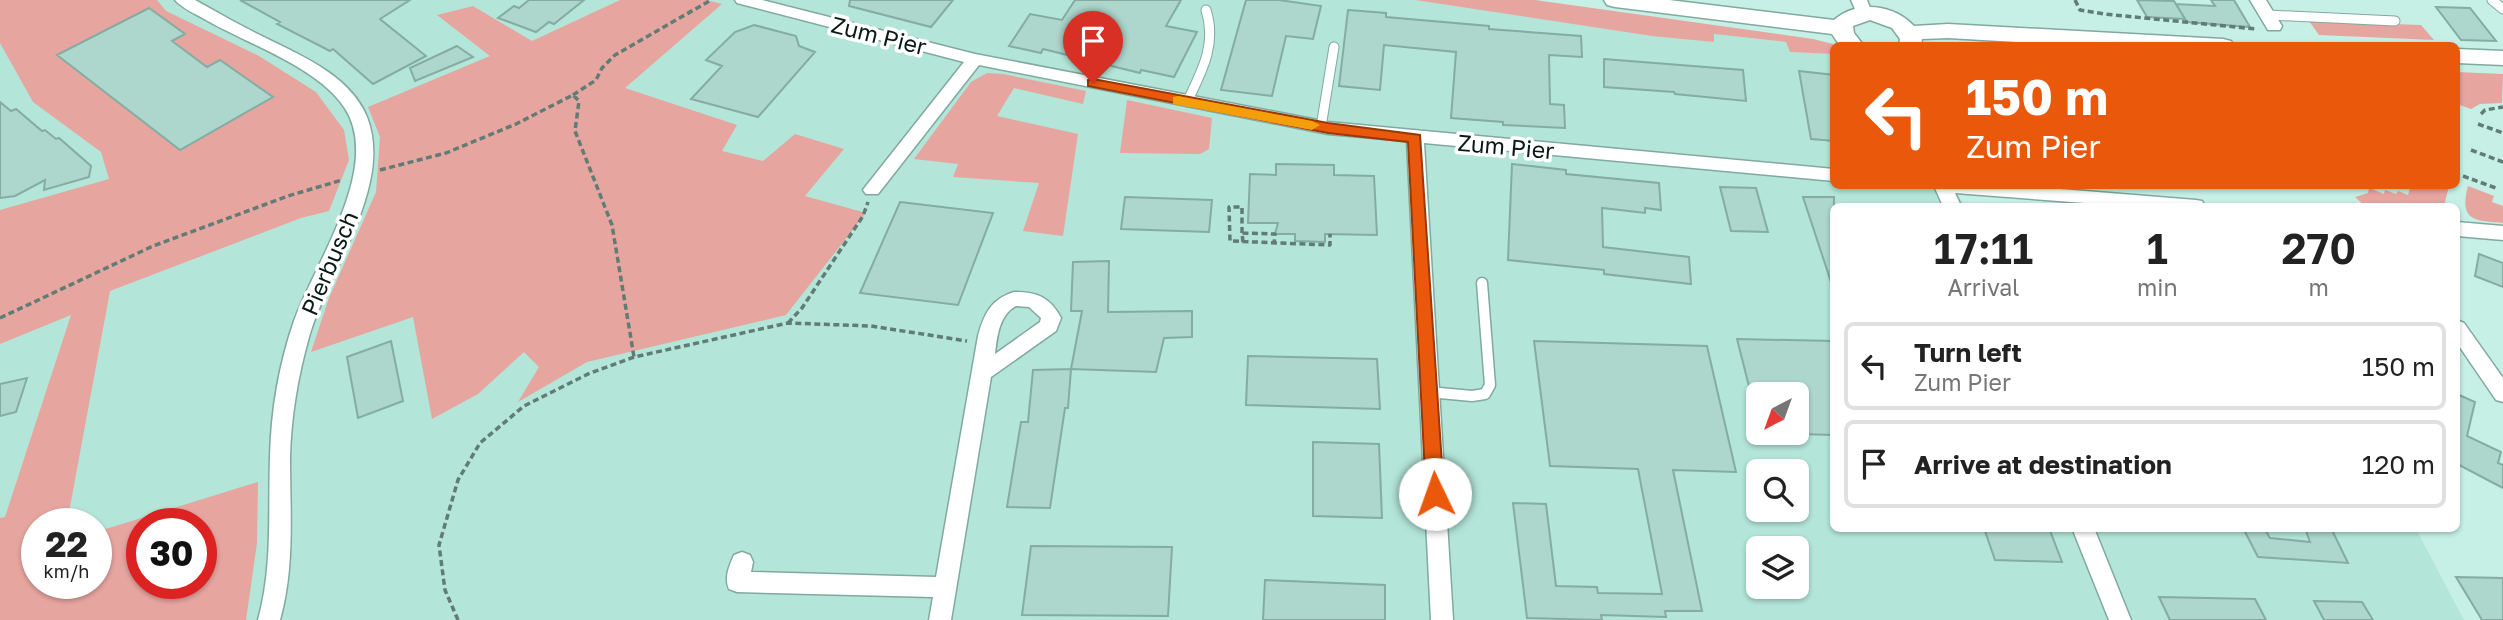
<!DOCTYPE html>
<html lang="en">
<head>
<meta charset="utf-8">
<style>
  :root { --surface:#fff; --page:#f6f6f6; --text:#222; --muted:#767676; --line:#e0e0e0 }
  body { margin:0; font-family:"Golos Text",sans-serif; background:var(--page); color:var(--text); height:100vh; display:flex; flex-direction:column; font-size:26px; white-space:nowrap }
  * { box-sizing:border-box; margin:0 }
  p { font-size:23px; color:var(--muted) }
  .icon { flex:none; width:38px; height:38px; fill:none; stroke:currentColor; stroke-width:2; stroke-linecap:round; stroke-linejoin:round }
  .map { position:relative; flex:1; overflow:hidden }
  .drawer { position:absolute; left:1830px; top:203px; width:630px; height:329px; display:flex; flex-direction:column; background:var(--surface); border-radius:10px; box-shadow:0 2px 5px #0004 }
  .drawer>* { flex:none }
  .top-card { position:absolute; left:1830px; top:42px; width:630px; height:147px; border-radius:10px; box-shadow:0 2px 5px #0004; background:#ea580c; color:#fff; overflow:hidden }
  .needle { width:46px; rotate:221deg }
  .fabs { position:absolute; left:1746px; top:382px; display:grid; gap:14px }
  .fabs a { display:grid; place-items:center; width:63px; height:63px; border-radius:10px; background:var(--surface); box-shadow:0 2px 5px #0004; font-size:35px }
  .speed { position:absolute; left:21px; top:508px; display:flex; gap:14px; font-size:35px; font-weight:700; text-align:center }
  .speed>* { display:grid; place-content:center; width:91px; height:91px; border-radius:50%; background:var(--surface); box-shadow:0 2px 5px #0004; line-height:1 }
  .speed small { font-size:18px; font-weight:400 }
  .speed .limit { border:10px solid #d22; background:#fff; color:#111 }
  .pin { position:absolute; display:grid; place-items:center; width:60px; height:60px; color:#fff; margin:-72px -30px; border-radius:50% 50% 50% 0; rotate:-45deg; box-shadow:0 0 7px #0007 }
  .pin .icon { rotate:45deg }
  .me { position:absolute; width:77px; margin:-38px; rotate:357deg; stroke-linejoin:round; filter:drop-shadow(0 0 5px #0008) }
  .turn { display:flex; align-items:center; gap:24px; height:147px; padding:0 21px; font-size:32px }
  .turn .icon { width:91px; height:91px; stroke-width:2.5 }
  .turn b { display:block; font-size:49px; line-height:60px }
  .eta { display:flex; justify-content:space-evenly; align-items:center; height:119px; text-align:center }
  .eta b { font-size:42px; font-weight:600; line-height:49px }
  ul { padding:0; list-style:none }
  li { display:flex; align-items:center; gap:21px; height:88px; margin:0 14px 10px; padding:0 7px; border:4px solid var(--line); border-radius:10px }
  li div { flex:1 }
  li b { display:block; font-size:26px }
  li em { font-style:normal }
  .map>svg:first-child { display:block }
</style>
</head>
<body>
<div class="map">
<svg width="2503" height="620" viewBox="0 0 2503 620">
  <rect width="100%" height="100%" fill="#c6f0e5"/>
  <!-- built -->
  <path fill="#b3e5d8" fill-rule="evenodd" d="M 0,0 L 1415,0 L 1714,42 L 1714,34 L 1787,42 L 1790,52 L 1834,54 L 1834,186 L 1951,186 L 1964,204 L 2009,206 L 1834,206 L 1834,528 L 2416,529 L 2464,620 L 0,620 ZM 1759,394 L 1797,394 L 1797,432 L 1759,432 ZM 1759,471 L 1797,471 L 1797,509 L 1759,509 ZM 37,523 L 96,523 L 96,583 L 37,583 ZM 142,523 L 201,523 L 201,583 L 142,583 ZM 1759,548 L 1797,548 L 1797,586 L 1759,586 Z"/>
  <!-- green -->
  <path fill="#e7a5a0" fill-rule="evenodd" d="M 0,0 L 157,0 L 166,11 L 259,56 L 316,92 L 344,130 L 349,160 L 329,211 L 301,218 L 110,291 L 67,523 L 37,523 L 37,583 L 96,583 L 96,532 L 258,482 L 257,543 L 246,620 L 0,620 L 0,518 L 5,517 L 71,315 L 0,344 L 0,210 L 109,179 L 101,152 L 33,102 L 0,43 ZM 142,523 L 201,523 L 201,583 L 142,583 Z
    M 620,0 L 706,0 L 722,4 L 625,88 L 737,125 L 722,151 L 763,161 L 795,134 L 844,149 L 805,196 L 866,213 L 786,315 L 587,362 L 518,402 L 539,367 L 524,352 L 478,394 L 432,419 L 413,317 L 311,352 L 329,298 L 376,192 L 380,137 L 368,107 L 490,56 L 437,15 L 473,6 L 532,41 Z
    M 1415,0 L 1535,0 L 1813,39 L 1833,44 L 1833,54 L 1790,52 L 1786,42 L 1714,34 L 1714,42 L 1652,36 Z
    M 2309,21 L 2421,25 L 2434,40 L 2319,35 Z
    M 2457,72 L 2503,74 L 2502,103 L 2480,104 L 2471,109 L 2457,104 Z
    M 987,73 L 1003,74 L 1086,91 L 1083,104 L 1014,88 L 997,116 L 1078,134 L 1063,236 L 1023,231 L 1039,183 L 953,177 L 958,164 L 914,159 L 971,82 Z
    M 1127,100 L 1212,118 L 1209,149 L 1200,154 L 1120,153 Z
    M 2416,186 L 2449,186 L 2444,206 L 2365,206 L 2355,197 L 2368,193 L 2369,188 L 2384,194 L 2385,190 L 2396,194 L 2398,191 L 2408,195 L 2410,188 L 2414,189 Z
    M 2468,186 L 2494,196 L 2492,202 L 2503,206 L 2503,223 C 2473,221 2459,220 2468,186 Z"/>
  <!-- building -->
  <path fill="#add6cc" stroke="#84aca2" stroke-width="2" d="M 240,0 L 410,0 L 380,19 L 426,56 L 373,84 L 333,49 L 330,51 L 277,24 L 280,22 Z
    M 529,0 L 584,0 L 554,24 L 549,22 L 536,32 L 498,18 L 514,6 L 519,8 Z
    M 850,0 L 953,0 L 931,27 L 849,6 Z
    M 1075,0 L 1181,0 L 1166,26 L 1197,32 L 1174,77 L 1141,70 L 1140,73 L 1043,49 L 1041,53 L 1009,46 L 1030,14 L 1062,20 Z
    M 1246,0 L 1279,0 L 1321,6 L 1313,39 L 1286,36 L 1272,96 L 1221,90 Z
    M 2137,0 L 2174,1 L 2185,19 L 2147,17 Z
    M 2211,0 L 2234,0 L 2250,27 L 2187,22 L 2176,4 L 2215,6 Z
    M 2436,7 L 2470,8 L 2496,41 L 2461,40 Z
    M 149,8 L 185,34 L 172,41 L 207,67 L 220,60 L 273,97 L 180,150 L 57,55 Z
    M 1348,10 L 1386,13 L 1386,17 L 1489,26 L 1489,29 L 1581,36 L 1582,57 L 1549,55 L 1550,104 L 1564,105 L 1565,128 L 1503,125 L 1503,122 L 1451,118 L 1456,52 L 1384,45 L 1380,90 L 1339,86 Z
    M 754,25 L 796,36 L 799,46 L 815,52 L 758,117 L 691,99 L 722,66 L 706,60 L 735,32 Z
    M 457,46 L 473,57 L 415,81 L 410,68 Z
    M 1604,59 L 1743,70 L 1746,101 L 1675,94 L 1674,92 L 1604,87 Z
    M 1799,71 L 1834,75 L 1834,141 L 1811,139 Z
    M 0,102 L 11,111 L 16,109 L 42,131 L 45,130 L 56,139 L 59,138 L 91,166 L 89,177 L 44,190 L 45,180 L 15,196 L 0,198 Z
    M 1276,164 L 1334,165 L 1334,175 L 1374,176 L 1377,235 L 1325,234 L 1325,242 L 1295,241 L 1295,234 L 1275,234 L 1278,223 L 1248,223 L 1250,174 L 1276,175 Z
    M 1512,164 L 1566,170 L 1566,174 L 1659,183 L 1661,210 L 1645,208 L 1645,213 L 1602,208 L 1603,247 L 1689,257 L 1691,284 L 1604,274 L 1604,270 L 1508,260 Z
    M 1720,187 L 1756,188 L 1768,232 L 1731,231 Z
    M 1125,197 L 1212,200 L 1209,232 L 1121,229 Z
    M 1803,197 L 1834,197 L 1834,281 L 1831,282 Z
    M 900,202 L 993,213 L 958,305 L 860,293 Z
    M 2479,254 L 2503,263 L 2503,287 L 2475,276 Z
    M 1109,261 L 1108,312 L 1192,311 L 1192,337 L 1164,338 L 1156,372 L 1071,369 L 1068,408 L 1065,408 L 1050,508 L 1007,507 L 1021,422 L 1028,422 L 1033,370 L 1071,369 L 1082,311 L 1071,311 L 1073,262 Z
    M 1737,339 L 1834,341 L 1834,435 L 1797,434 L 1797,394 L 1751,394 Z
    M 391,341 L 403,401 L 358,418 L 347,357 Z
    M 1534,341 L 1707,346 L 1736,472 L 1673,470 L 1702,611 L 1665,611 L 1666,617 L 1601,615 L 1602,620 L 1527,618 L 1513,503 L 1546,504 L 1556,586 L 1597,587 L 1598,593 L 1662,594 L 1638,469 L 1550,466 Z
    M 1248,356 L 1377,359 L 1380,409 L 1246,405 Z
    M 27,378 L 16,412 L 0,416 L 0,384 Z
    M 2457,394 L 2475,402 L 2467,436 L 2501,452 L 2498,463 L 2503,465 L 2503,488 L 2457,464 Z
    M 1313,442 L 1379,444 L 1382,518 L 1313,516 Z
    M 1984,528 L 2049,528 L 2062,562 L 1995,560 Z
    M 2243,528 L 2264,528 L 2270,538 L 2310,542 L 2305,528 L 2331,528 L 2348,563 L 2258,557 Z
    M 1031,546 L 1172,547 L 1168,616 L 1022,615 Z
    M 2456,577 L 2503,578 L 2503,620 L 2482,620 Z
    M 1265,580 L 1385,585 L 1385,620 L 1263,620 Z
    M 2159,597 L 2255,599 L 2266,620 L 2170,620 Z
    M 2314,601 L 2362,602 L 2373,620 L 2324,620 Z"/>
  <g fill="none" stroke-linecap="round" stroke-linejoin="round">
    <!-- service-far1 casing -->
    <g stroke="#81a99f" stroke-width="11">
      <path id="service-far1" d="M 2492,0 L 2503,9
        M 2268,15 L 2395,21
        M 1187,102 C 1202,71 1217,44 1206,10
        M 1321,127 L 1334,47"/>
    </g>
    <!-- service casing -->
    <g stroke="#81a99f" stroke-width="13">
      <path id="service" d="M 1429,392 L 1472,396 L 1485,394 L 1490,385 L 1482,283"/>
    </g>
    <!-- minor casing -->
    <g stroke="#81a99f" stroke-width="3">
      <path id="minor" d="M 175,0 L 195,0 C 212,9 228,19 246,28 C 287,50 348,70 367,117 C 394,186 327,272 309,337 C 298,376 291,417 290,457 C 290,513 295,566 280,620 L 258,620 C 273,566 268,512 270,457 C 271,411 279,364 294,321 C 314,264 384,166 344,107 C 317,67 248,44 206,20 C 196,14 183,9 175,0 Z
        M 735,0 L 762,0 L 975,54 L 1328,122 L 1834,169 L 1834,181 L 1424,143 L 1453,620 L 1431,620 L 1407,141 L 1328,134 L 979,65 L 878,194 L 866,194 L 863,190 L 866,186 L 964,62 L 737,3 Z
        M 1851,0 L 1867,0 L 1872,13 L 1870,16 L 1858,16 Z
        M 2250,0 L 2266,0 L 2282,26 L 2280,30 L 2268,30 Z
        M 1934,186 L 2023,186 L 2196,200 L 2202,201 L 2205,206 L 2124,206 L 1955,193 L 1961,206 L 1943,206 Z
        M 2457,222 L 2503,226 L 2503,240 L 2457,236 Z
        M 1014,292 C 1037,292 1050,297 1061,318 L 1056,331 L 991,377 L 951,620 L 929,620 L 933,597 L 737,592 L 729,589 C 724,578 729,566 734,555 L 742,552 L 750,555 L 753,562 L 751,572 L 936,577 L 978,336 C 984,314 991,299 1014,292 ZM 1016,306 L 1029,307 L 1041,318 L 1040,322 L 995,354 C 997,337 999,315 1016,306 Z
        M 2457,320 L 2464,323 L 2503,378 L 2503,402 L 2496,400 L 2457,343 Z
        M 2072,528 L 2094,528 L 2131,620 L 2109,620 Z"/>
    </g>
    <!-- secondary casing -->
    <g stroke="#81a99f" stroke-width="3">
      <path id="secondary" d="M 1604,0 L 1669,0 L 1834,20 C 1857,0 1893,4 1914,26 L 1948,24 L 2223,39 L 2231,41 L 2234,46 L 2086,46 L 1948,38 L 1922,39 L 1921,46 L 1899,46 L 1900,39 L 1892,28 L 1870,20 L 1853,26 L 1854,33 L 1864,46 L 1840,46 L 1832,34 L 1615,7 L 1607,5 Z
        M 2457,49 L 2503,51 L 2503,65 L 2457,63 Z"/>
    </g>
    <!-- path -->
    <path stroke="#607c75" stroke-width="3.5" stroke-dasharray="6 3.5" stroke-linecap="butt" d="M 2075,0 L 2080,10 L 2104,14 L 2256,29
      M 573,95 L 596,80 L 602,68 L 615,55 L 711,0
      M 2481,114 L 2485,110 L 2503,107
      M 2478,124 L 2503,133
      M 2471,150 L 2503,162
      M 380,170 L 446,153 L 516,124 L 573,95 L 579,101 L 575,131 L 612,225 L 634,357
      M 2463,176 L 2496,188
      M 1242,233 L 1242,207 L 1229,207 L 1230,241 L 1330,245 L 1330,234
      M 1243,242 L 1242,233 L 1275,234 L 1274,243
      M 0,318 L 153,246 L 288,196 L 342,180
      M 788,323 L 802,308 L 863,216 L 868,202
      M 458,620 L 445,590 L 439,545 L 458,480 L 480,443 L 524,406 L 588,374 L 634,357 L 788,323 L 871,326 L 967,341"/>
    <!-- service-far1 -->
    <use href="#service-far1" stroke="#fff" stroke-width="9"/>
    <!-- service -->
    <use href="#service" stroke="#fff" stroke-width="10"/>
    <!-- minor -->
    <use href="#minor" fill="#fff" fill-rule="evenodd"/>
    <!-- secondary -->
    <use href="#secondary" fill="#fff" fill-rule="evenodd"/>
  </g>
  <!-- route -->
  <path fill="#ea580c" stroke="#983908" stroke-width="2" d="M 1093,79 L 1328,123 L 1420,135 L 1444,494 L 1441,499 L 1435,501 L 1429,499 L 1426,494 L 1408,142 L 1328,133 L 1088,86 L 1088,80 Z"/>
  <!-- slow -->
  <path fill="#f59e0b" d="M 1178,96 L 1312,121 L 1320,125 L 1312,130 L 1173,104 L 1173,97 Z"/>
  <g text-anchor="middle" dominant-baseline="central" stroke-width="7" stroke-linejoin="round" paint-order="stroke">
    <!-- street labels -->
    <g font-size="23" fill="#091916" stroke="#fff">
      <text transform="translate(879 35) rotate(14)">Zum Pier</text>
      <text transform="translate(1506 146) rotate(5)">Zum Pier</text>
      <text transform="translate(329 263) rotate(-67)">Pierbusch</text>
    </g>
  </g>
</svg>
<div class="fabs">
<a><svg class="needle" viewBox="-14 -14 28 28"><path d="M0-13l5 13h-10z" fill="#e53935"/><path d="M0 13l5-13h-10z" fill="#767676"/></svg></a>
<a><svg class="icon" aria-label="search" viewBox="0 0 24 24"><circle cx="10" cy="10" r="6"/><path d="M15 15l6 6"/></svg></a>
<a><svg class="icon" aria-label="layers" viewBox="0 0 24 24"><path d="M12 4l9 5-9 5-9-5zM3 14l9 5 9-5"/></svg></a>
</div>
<div class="speed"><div>22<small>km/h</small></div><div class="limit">30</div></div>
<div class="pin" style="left:1093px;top:83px;background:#d93025"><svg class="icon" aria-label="arrive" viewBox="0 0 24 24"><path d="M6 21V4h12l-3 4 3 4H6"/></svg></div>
<svg class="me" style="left:1435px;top:494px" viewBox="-20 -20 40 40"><circle r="19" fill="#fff"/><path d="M0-13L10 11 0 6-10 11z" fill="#ea580c"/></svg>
<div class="top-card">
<div class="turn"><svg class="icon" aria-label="left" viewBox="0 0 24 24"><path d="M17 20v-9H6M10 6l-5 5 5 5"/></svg><div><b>150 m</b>Zum Pier</div></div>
</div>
<section class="drawer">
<div class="eta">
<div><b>17:11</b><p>Arrival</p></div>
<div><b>1</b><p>min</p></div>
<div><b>270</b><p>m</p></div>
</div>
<ul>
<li><svg class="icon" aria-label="left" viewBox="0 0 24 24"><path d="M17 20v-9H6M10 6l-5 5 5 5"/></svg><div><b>Turn left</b><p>Zum Pier</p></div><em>150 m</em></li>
<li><svg class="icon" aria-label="arrive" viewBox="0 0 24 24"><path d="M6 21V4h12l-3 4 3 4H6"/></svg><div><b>Arrive at destination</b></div><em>120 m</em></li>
</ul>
</section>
</div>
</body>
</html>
